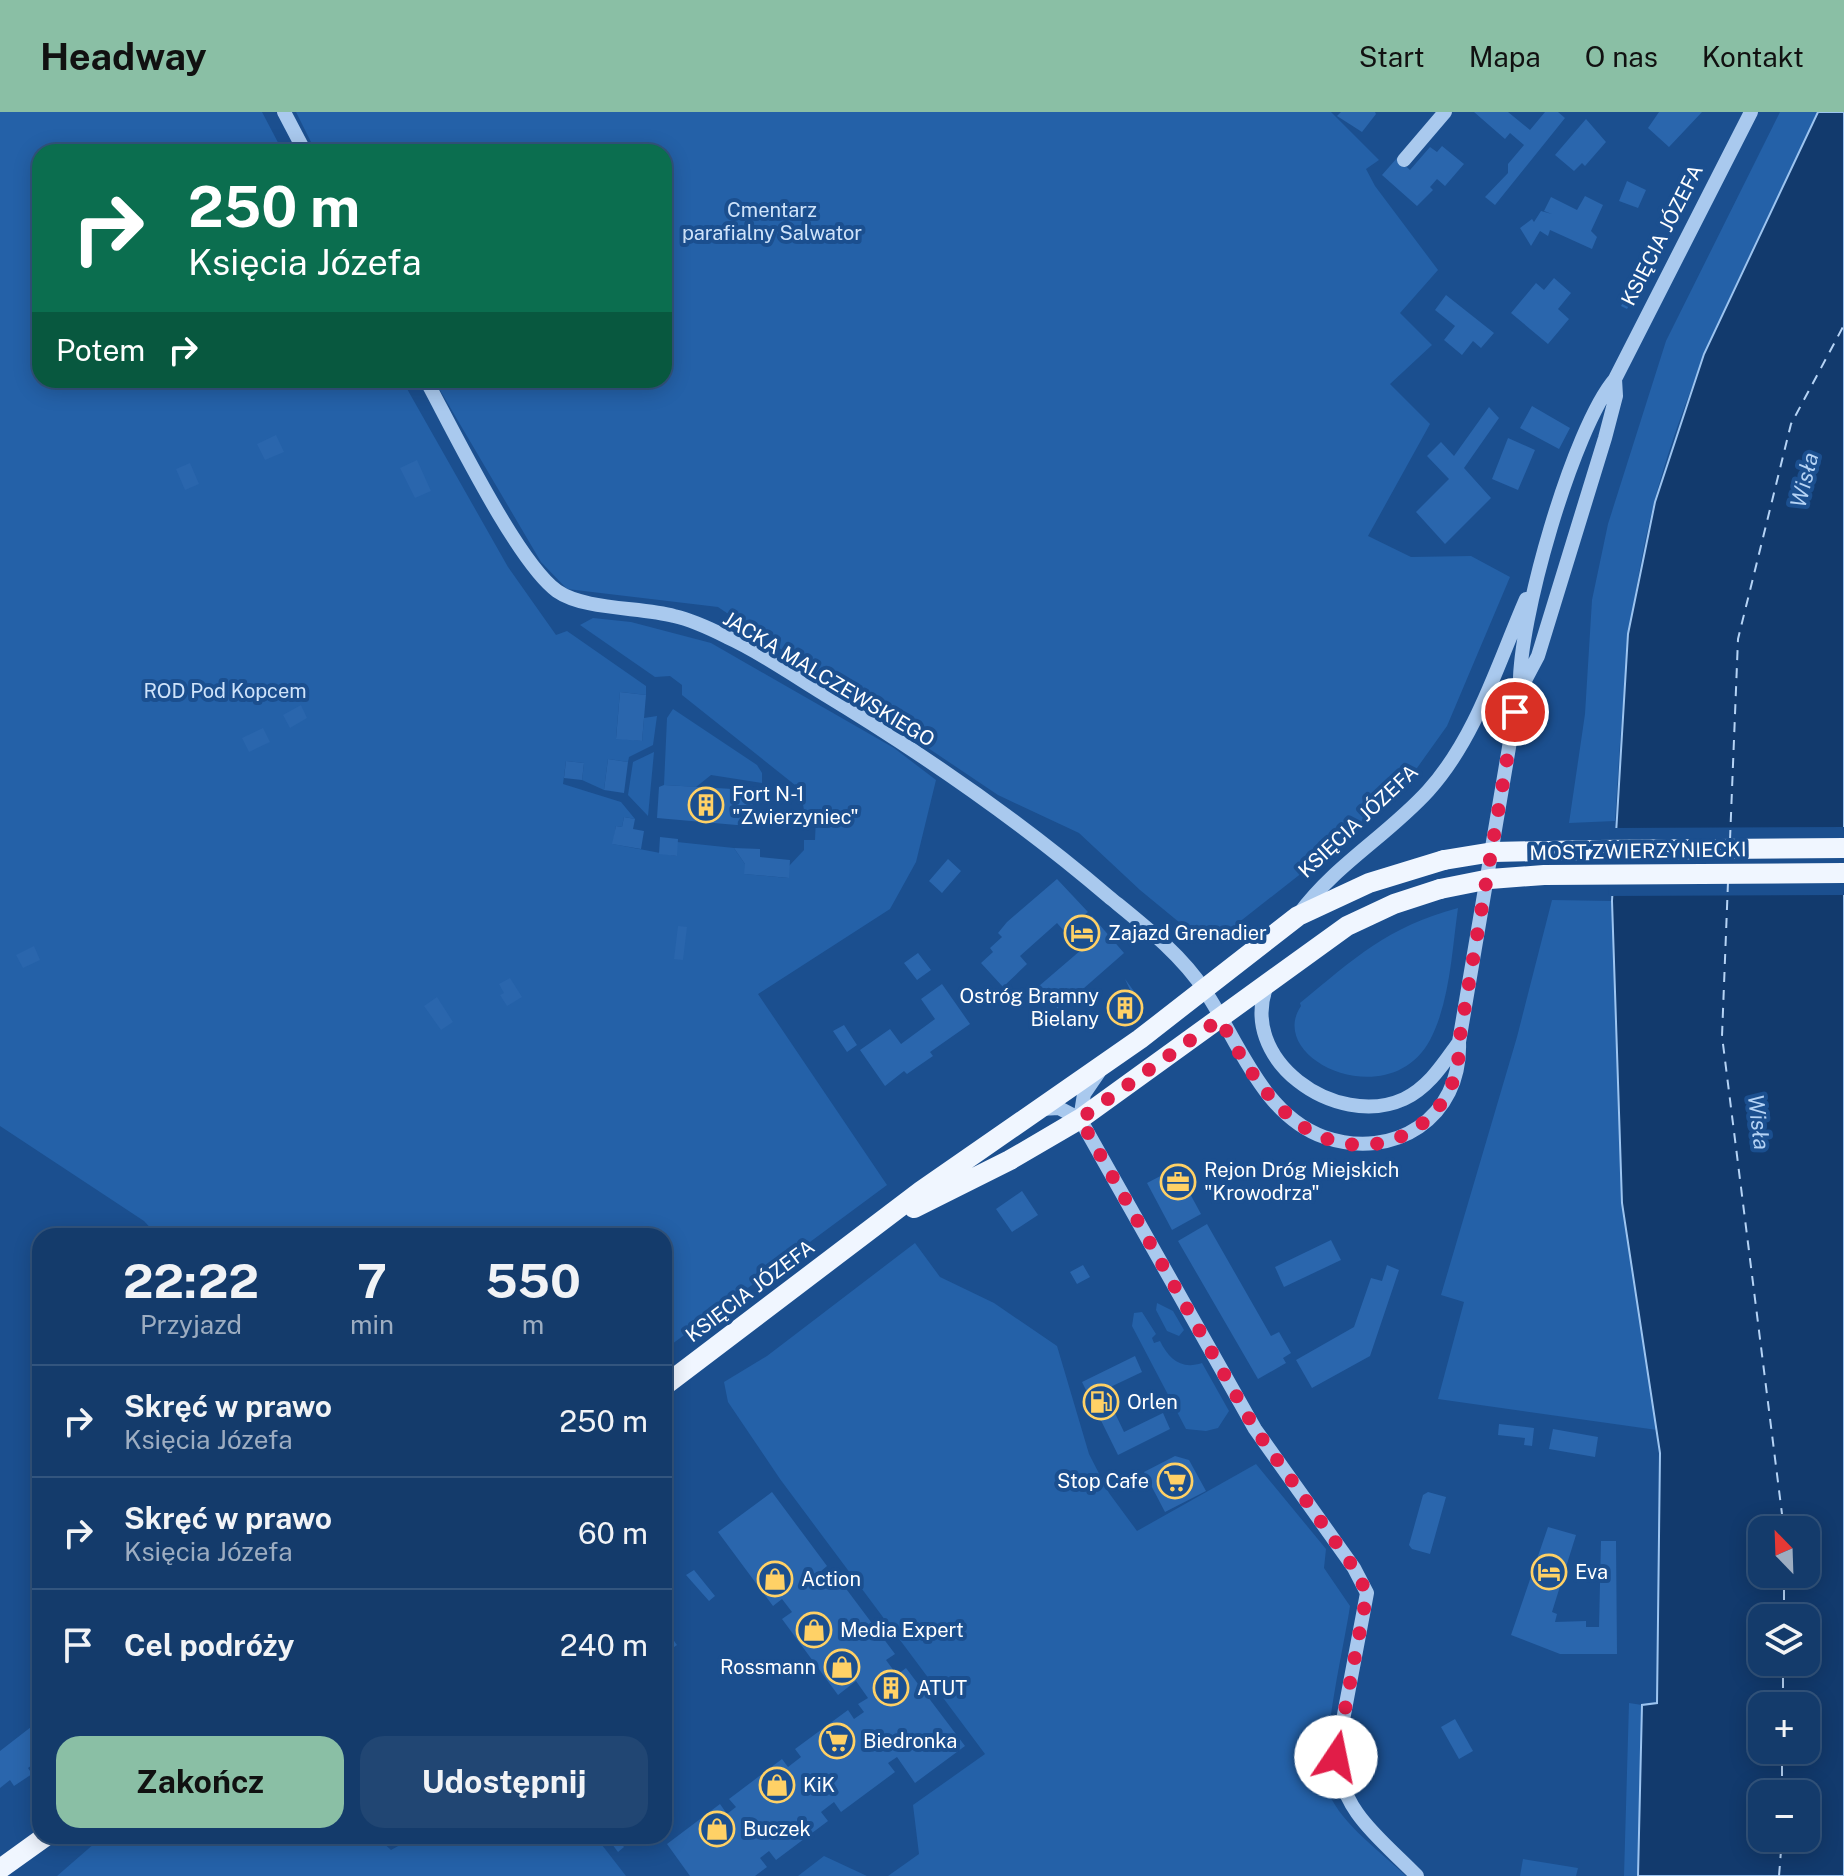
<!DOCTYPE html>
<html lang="pl">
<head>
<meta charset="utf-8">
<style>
  :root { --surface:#143b6b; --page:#214673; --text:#f1f3f6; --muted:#9dadc1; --line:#33557e; --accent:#8abfa5 }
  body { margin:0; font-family:"Public Sans",sans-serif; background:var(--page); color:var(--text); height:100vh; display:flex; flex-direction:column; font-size:30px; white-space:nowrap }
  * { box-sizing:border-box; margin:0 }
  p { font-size:26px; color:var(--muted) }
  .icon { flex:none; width:44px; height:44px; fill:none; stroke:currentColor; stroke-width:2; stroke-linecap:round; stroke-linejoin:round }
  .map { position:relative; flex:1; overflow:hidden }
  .side { position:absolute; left:32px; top:1116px; width:640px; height:616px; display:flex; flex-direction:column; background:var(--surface); border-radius:24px; box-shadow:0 4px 20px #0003,0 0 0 2px var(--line) }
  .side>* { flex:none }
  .guide { position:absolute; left:32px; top:32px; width:640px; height:244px; border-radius:24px; box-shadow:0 4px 20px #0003,0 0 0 2px var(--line); background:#0b6e4f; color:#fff; overflow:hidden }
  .needle { width:52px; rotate:337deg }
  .buttons { position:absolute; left:1748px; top:1404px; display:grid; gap:16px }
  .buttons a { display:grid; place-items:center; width:72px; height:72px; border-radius:16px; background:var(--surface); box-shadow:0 4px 20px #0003,0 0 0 2px var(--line); font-size:40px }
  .pin { position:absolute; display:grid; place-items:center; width:68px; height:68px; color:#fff; margin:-34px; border:4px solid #fff; border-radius:50%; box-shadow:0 2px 8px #0007 }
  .me { position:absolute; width:88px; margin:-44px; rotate:11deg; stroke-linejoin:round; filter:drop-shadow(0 0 6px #0008) }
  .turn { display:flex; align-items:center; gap:28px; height:168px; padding:0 24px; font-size:36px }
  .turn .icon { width:104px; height:104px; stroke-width:2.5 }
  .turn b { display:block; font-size:56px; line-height:68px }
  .then { display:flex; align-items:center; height:76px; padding:0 24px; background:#0003; gap:16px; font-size:30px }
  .eta { display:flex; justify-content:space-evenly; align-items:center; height:136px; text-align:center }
  .eta b { font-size:48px; font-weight:700; line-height:56px }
  .action { display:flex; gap:16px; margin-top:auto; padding:16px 24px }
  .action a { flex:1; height:92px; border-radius:24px; background:var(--accent); color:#111; font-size:32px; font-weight:700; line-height:92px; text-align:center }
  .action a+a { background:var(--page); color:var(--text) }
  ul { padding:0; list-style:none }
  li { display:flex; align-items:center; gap:24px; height:112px; padding:0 24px; border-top:2px solid var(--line) }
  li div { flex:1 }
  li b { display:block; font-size:30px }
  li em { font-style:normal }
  header { display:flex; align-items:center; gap:48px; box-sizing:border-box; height:112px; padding:0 40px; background:var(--accent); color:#111 }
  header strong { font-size:38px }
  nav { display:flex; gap:44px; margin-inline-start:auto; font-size:28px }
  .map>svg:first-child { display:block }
</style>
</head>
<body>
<header>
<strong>Headway</strong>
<nav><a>Start</a><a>Mapa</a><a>O nas</a><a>Kontakt</a></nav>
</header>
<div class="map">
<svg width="1844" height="1764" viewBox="0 0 1844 1764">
  <rect width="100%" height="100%" fill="#1b4f8f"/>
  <!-- green -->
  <path fill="#2461a8" d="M 0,0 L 262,0 L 283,40 L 40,40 L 40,268 L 402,268 L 508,455 L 556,523 L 567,519 L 646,574 L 646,583 L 620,580 L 616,626 L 642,629 L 644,606 L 657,604 L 653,633 L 629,645 L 628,650 L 608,647 L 604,678 L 582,668 L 584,651 L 566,649 L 563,672 L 621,690 L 635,707 L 624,705 L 622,715 L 616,714 L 613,732 L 676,744 L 677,730 L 734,736 L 745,752 L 745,762 L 788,766 L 789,754 L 804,738 L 804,728 L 815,728 L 816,704 L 805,703 L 800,677 L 682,583 L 682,573 L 670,564 L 655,565 L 580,513 L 593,506 L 631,510 L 711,531 L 894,636 L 936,668 L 916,750 L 890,797 L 758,882 L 887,1073 L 664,1238 L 664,1124 L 158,1124 L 144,1109 L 0,1014 Z
    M 296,0 L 1331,0 L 1379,48 L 1366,57 L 1375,74 L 1438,158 L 1400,201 L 1432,233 L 1390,272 L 1430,312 L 1368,424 L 1411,445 L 1471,444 L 1510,465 L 1447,614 L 1407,670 L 1369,708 L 1219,826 L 1191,820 L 1140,778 L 1079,721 L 998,683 L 718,495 L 567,477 L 541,450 L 434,268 L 664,268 L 664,40 L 316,40 Z
    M 1780,0 L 1818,0 C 1758,127 1690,254 1654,391 C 1627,496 1622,602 1615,709 L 1569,711 L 1585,602 L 1592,488 L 1608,412 L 1666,229 Z
    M 673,597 L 757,653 L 762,661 L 762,671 L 711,663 L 696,675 L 664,673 L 667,606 Z
    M 654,640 L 648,704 L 628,683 L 633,650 Z
    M 1552,788 L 1612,789 L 1622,1091 L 1657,1318 L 1438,1287 L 1464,1190 L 1441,1183 L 1517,925 Z
    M 1458,796 C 1452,838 1450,890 1430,928 C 1389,1004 1265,947 1301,894 L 1300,891 C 1355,846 1387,815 1458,796 Z
    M 915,1131 L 940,1165 L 994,1191 L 1057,1234 L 1089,1342 L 1109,1381 L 1137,1419 L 1256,1352 L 1326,1437 L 1324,1456 L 1350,1494 C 1344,1536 1317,1646 1330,1683 C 1340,1710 1384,1743 1406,1764 L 888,1764 L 919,1742 L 913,1693 L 985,1642 L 780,1367 L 728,1290 L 724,1270 L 767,1244 Z
    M 1157,1191 L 1173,1199 L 1184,1218 L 1179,1224 L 1167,1219 L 1156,1198 Z
    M 1142,1200 L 1156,1222 L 1152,1226 L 1154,1231 L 1160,1229 C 1169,1247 1181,1258 1202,1251 L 1229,1299 L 1218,1316 L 1206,1319 L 1186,1317 L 1132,1214 L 1134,1201 Z
    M 1629,1591 L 1642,1593 L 1638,1764 L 1624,1764 Z
    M 103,1724 L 383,1724 L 379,1727 L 391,1738 L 416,1724 L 595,1724 L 626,1764 L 57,1764 Z
    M 824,1744 L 867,1764 L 798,1764 Z
    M 1523,1747 L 1578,1756 L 1576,1764 L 1520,1764 Z"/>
  <!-- water -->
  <path fill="#123a6d" stroke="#9cc4f0" stroke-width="2" fill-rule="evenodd" d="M 1818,0 L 1844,0 L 1844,1764 L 1638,1764 L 1642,1593 L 1657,1591 L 1660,1341 L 1622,1091 L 1612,789 L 1628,522 L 1655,390 L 1704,242 ZM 1762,1418 L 1806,1418 L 1806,1462 L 1762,1462 ZM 1762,1506 L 1806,1506 L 1806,1550 L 1762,1550 ZM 1762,1594 L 1806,1594 L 1806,1638 L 1762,1638 ZM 1762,1682 L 1806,1682 L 1806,1726 L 1762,1726 Z"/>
  <!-- pier -->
  <path fill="#1b4f8f" d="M 1844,715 L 1844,783 L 1608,784 L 1610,716 Z"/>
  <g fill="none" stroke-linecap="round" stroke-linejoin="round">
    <!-- ferry -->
    <path stroke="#b5d3f5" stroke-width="2" stroke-dasharray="10 8" stroke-linecap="butt" d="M 1730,728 L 1738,527 L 1791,312 L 1844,213
      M 1728,770 L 1722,924 L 1784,1418
      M 1784,1506 L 1784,1462
      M 1783,1594 L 1783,1550
      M 1782,1682 L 1782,1638
      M 1779,1764 L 1782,1726"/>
  </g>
  <!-- building -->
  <path fill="#2a66ad" d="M 1341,0 L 1375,0 L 1376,2 L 1362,20 L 1337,4 Z
    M 1474,0 L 1508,0 L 1530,18 L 1545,0 L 1558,0 L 1565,6 L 1495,93 L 1485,85 L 1508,61 L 1508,52 L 1524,33 L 1510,21 L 1505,27 Z
    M 1659,0 L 1702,0 L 1669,35 L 1648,16 Z
    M 1586,7 L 1606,30 L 1585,54 L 1582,51 L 1574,59 L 1555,43 Z
    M 1442,34 L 1464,52 L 1445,74 L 1437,67 L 1430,75 L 1433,78 L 1417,94 L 1382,63 L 1397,46 L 1410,58 L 1430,35 L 1437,40 Z
    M 1627,69 L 1646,78 L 1638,96 L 1619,89 Z
    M 1585,84 L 1603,93 L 1591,119 L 1597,125 L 1592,137 L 1550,118 L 1548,124 L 1540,119 L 1531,134 L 1520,116 L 1532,107 L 1534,110 L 1541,99 L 1552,102 L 1544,99 L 1551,85 L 1577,98 Z
    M 1554,166 L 1571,181 L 1558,197 L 1569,207 L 1548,232 L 1511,201 L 1536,171 L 1544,178 Z
    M 1634,170 L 1640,173 L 1627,197 L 1621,194 Z
    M 1446,183 L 1494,221 L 1481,236 L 1473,229 L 1462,243 L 1444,228 L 1455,214 L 1435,198 Z
    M 1532,294 L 1570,316 L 1559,337 L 1520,316 Z
    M 1489,295 L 1499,306 L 1464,356 L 1491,386 L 1445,432 L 1416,400 L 1449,367 L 1427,344 L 1441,330 L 1454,344 Z
    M 276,323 L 284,340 L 265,348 L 257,332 Z
    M 1508,326 L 1535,338 L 1518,378 L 1492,367 Z
    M 417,348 L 431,379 L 415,386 L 400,356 Z
    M 190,351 L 199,372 L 185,378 L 176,357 Z
    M 620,580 L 646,583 L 642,629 L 616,627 Z
    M 301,593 L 307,606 L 290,616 L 283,603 Z
    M 263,616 L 270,630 L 249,640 L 242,626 Z
    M 608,647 L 628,650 L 624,681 L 604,678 Z
    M 566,649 L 584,651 L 582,668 L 564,666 Z
    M 664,673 L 750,678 L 749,689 L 754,694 L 749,698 L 748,714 L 657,706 L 659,675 Z
    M 624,705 L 635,707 L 633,717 L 644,719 L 641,737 L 612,732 L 616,714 L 622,715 Z
    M 660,725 L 678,727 L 677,744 L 659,742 Z
    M 734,736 L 760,737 L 760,745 L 790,748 L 789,766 L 744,762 L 745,752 Z
    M 948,747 L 961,759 L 942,781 L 929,769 Z
    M 1057,767 L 1088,800 L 1084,803 L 1088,807 L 1092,804 L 1124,841 L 1059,898 L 1039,874 L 1081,838 L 1057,811 L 1020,844 L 1027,852 L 1003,875 L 981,851 L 993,840 L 990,836 L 1002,825 L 998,821 L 1007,810 Z
    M 678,814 L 687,815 L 683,848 L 674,847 Z
    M 34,834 L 40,848 L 23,856 L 16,843 Z
    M 918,841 L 931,858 L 917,868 L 904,851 Z
    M 510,866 L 522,885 L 507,894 L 500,883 L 504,881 L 499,872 Z
    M 1125,867 L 1144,893 L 1117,913 L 1107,899 L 1131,880 Z
    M 942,872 L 970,912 L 930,940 L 933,944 L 917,955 L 907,962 L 904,959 L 885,974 L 860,938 L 890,917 L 901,932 L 935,907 L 921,887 Z
    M 437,885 L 453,910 L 441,918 L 424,894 Z
    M 844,913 L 857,933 L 847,940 L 833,919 Z
    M 1176,1056 L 1201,1102 L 1172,1118 L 1147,1071 Z
    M 1022,1079 L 1038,1103 L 1012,1120 L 996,1097 Z
    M 1207,1112 L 1271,1224 L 1279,1220 L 1291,1241 L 1283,1246 L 1286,1251 L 1258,1267 L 1178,1129 Z
    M 1331,1128 L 1341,1148 L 1284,1175 L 1275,1155 Z
    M 1083,1153 L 1090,1165 L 1077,1172 L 1070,1160 Z
    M 1387,1153 L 1399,1158 L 1370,1244 L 1312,1276 L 1296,1248 L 1354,1215 L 1371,1166 L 1382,1169 Z
    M 1135,1244 L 1142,1260 L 1104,1278 L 1124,1320 L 1163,1301 L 1170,1317 L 1118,1343 L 1082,1270 Z
    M 1499,1312 L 1534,1316 L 1532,1334 L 1524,1333 L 1525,1326 L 1498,1323 Z
    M 1553,1317 L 1598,1325 L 1595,1345 L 1549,1337 Z
    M 1175,1344 L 1189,1348 L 1206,1379 L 1165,1400 L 1144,1360 Z
    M 772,1380 L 827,1454 L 820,1460 L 829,1472 L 838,1466 L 895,1542 L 886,1548 L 897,1563 L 906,1556 L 965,1634 L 915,1671 L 897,1645 L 888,1651 L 895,1660 L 841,1700 L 834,1690 L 821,1700 L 828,1709 L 776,1748 L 769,1739 L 760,1746 L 767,1755 L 755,1764 L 690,1764 L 667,1732 L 720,1692 L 727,1702 L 736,1695 L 729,1687 L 782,1647 L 788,1655 L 801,1645 L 795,1637 L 848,1598 L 854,1607 L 864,1600 L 858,1592 L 868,1586 L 856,1569 L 838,1583 L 782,1507 L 792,1500 L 782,1487 L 773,1494 L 718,1420 Z
    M 1428,1380 L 1446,1385 L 1430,1442 L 1412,1437 L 1409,1433 L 1423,1383 Z
    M 1548,1415 L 1576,1423 L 1552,1500 L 1557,1502 L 1555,1510 L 1586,1509 L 1586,1515 L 1599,1515 L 1601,1429 L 1616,1429 L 1617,1542 L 1560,1542 L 1511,1523 Z
    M 694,1458 L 715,1484 L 709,1489 L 686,1463 Z
    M 664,1515 L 677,1533 L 664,1542 Z
    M 1455,1607 L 1473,1639 L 1459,1647 L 1441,1615 Z
    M 40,1608 L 40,1647 L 28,1656 L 32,1662 L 14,1674 L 10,1668 L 0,1676 L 0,1639 Z
    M 606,1724 L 615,1724 L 624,1735 L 618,1740 Z"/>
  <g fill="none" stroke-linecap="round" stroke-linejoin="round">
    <!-- minor -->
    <path stroke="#a9c9ee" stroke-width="14" d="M 284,0 L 305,40
      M 1404,48 L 1445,0
      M 426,268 C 452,316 517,450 557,479 C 584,498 641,495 674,504 C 692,508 711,517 727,525 C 759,539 789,561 819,579 C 920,640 1019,708 1109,785 C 1142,812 1181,842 1205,879 C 1238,928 1262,1003 1324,1025 C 1394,1049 1462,1006 1459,930 L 1515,600 L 1520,578 L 1538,544 L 1605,326 L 1616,284 L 1615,267
      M 1520,577 C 1517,512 1573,316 1615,267 L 1751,0
      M 1299,802 C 1335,753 1388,723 1428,679 C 1476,626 1498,551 1526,487
      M 1268,871 C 1235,947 1336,1018 1404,987 C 1429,975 1443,952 1459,930
      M 1040,997 L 1059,996 L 1080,1007 L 1255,1317 L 1354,1456 L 1367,1481 L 1336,1645 C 1343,1702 1379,1725 1417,1764
      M 1080,1007 L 1084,982 L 1099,960"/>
    <!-- major -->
    <path stroke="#f0f6ff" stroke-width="20" d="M 1597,738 L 1844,736
      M 914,1096 L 1010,1048 L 1080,1007 L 1347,814 L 1394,792 L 1440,777
      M 664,1274 L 921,1079 L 1140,927 L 1298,804 L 1369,771 L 1444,748
      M 0,1757 L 46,1724"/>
    <!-- major-bridge -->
    <path stroke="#f0f6ff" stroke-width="20" d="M 1444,748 L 1493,740 L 1597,738
      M 1440,777 L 1490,767 L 1544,763 L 1844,761"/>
  </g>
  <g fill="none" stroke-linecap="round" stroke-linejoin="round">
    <!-- route -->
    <path stroke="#e11d48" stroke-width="14" stroke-dasharray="0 25.2" d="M 1336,1645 L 1367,1481 L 1354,1456 L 1255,1317 L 1080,1007 L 1220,907 C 1240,945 1268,992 1305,1016 C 1375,1061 1462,1011 1459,930 L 1515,600"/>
  </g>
  <!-- icons -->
  <defs>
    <g id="building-ring" transform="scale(1.8)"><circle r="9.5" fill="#1b4f8f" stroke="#ffd166" stroke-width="1.5"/><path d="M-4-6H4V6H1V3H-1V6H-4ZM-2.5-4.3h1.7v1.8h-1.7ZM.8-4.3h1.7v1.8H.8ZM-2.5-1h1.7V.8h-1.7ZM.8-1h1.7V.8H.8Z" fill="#ffd166"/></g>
    <g id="hotel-ring" transform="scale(1.8)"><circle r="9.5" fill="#1b4f8f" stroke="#ffd166" stroke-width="1.5"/><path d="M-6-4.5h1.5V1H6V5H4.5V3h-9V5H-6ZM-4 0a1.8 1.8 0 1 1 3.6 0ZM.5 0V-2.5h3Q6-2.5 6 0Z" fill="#ffd166"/></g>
    <g id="office-ring" transform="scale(1.8)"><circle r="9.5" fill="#1b4f8f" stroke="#ffd166" stroke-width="1.5"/><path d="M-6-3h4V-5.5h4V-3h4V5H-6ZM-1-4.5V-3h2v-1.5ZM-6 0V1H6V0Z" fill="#ffd166"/></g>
    <g id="fuel-ring" transform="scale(1.8)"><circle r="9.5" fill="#1b4f8f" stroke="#ffd166" stroke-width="1.5"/><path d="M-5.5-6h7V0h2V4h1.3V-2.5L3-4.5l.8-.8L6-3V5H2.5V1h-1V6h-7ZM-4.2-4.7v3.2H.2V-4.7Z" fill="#ffd166"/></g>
    <g id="supermarket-ring" transform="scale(1.8)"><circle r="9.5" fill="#1b4f8f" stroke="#ffd166" stroke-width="1.5"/><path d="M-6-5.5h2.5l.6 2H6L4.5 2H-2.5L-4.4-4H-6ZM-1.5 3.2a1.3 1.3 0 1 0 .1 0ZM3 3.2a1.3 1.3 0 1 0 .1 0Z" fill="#ffd166"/></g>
    <g id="shop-ring" transform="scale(1.8)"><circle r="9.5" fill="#1b4f8f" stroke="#ffd166" stroke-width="1.5"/><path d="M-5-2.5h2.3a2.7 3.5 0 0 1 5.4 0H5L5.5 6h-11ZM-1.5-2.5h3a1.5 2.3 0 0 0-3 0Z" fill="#ffd166"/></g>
  </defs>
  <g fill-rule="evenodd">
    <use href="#building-ring" x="706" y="693"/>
    <use href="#hotel-ring" x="1082" y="821"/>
    <use href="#building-ring" x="1125" y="896"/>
    <use href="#office-ring" x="1178" y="1070"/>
    <use href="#fuel-ring" x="1101" y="1290"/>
    <use href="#supermarket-ring" x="1175" y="1369"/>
    <use href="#hotel-ring" x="1549" y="1460"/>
    <use href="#shop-ring" x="775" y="1467"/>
    <use href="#shop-ring" x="814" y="1518"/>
    <use href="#shop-ring" x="842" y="1555"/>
    <use href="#building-ring" x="891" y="1576"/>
    <use href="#supermarket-ring" x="837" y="1629"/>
    <use href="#shop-ring" x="777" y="1673"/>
    <use href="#shop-ring" x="717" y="1717"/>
  </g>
  <g text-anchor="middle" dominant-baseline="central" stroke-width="8" stroke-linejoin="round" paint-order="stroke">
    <!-- park labels -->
    <g font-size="20" fill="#cfe3fa" stroke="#1b4f8f">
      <text x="772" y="98">Cmentarz<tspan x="772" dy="23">parafialny Salwator</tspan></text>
      <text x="225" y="579">ROD Pod Kopcem</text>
    </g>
    <!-- street labels -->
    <g font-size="20" fill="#fff" stroke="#1b4f8f">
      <text transform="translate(1662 123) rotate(-63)">KSIĘCIA JÓZEFA</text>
      <text transform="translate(829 567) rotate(31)">JACKA MALCZEWSKIEGO</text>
      <text transform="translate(1358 709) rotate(-43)">KSIĘCIA JÓZEFA</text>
      <text transform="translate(1638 739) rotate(-1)">MOST ZWIERZYNIECKI</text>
      <text transform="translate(750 1179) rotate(-37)">KSIĘCIA JÓZEFA</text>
    </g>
    <!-- poi labels -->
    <g font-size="20" fill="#fff" stroke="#1b4f8f" text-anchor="start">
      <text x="732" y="682">Fort N-1<tspan x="732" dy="23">"Zwierzyniec"</tspan></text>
      <text x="1108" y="821">Zajazd Grenadier</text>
      <text x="1099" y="884" text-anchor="end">Ostróg Bramny<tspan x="1099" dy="23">Bielany</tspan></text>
      <text x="1204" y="1058">Rejon Dróg Miejskich<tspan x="1204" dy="23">"Krowodrza"</tspan></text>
      <text x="1127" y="1290">Orlen</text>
      <text x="1149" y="1369" text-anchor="end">Stop Cafe</text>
      <text x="1575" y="1460">Eva</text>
      <text x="801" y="1467">Action</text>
      <text x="840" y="1518">Media Expert</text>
      <text x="816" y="1555" text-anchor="end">Rossmann</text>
      <text x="917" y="1576">ATUT</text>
      <text x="863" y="1629">Biedronka</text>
      <text x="803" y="1673">KiK</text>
      <text x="743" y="1717">Buczek</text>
    </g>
    <!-- water labels -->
    <g font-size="22" font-style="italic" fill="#b5d3f5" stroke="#1b4f8f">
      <text transform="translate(1804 368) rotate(-76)">Wisła</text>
      <text transform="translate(1759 1010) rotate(83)">Wisła</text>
    </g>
  </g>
</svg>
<div class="buttons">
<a><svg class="needle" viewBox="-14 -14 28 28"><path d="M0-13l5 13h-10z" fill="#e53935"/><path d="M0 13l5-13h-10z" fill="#9dadc1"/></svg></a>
<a><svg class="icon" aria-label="layers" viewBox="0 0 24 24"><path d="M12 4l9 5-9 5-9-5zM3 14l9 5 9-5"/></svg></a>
<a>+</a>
<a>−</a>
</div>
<div class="pin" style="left:1515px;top:600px;background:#d93025"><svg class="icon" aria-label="arrive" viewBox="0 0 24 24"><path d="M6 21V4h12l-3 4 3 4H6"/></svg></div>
<svg class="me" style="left:1336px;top:1645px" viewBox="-20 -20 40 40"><circle r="19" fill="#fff"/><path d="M0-13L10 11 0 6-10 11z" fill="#e11d48"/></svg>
<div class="guide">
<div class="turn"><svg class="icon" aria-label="right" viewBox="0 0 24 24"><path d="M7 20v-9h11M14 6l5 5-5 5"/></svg><div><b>250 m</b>Księcia Józefa</div></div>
<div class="then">Potem<svg class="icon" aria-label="right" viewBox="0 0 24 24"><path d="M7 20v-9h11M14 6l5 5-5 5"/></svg></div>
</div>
<section class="side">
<div class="eta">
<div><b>22:22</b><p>Przyjazd</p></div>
<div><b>7</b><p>min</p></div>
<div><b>550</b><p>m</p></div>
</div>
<ul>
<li><svg class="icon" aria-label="right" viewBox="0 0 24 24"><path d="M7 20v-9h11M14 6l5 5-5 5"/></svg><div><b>Skręć w prawo</b><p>Księcia Józefa</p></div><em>250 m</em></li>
<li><svg class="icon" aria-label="right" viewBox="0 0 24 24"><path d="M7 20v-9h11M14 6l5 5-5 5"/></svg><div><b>Skręć w prawo</b><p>Księcia Józefa</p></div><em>60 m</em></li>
<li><svg class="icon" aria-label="arrive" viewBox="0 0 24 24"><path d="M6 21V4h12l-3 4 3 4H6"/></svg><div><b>Cel podróży</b></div><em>240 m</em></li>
</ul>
<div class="action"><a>Zakończ</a><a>Udostępnij</a></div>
</section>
</div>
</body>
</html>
